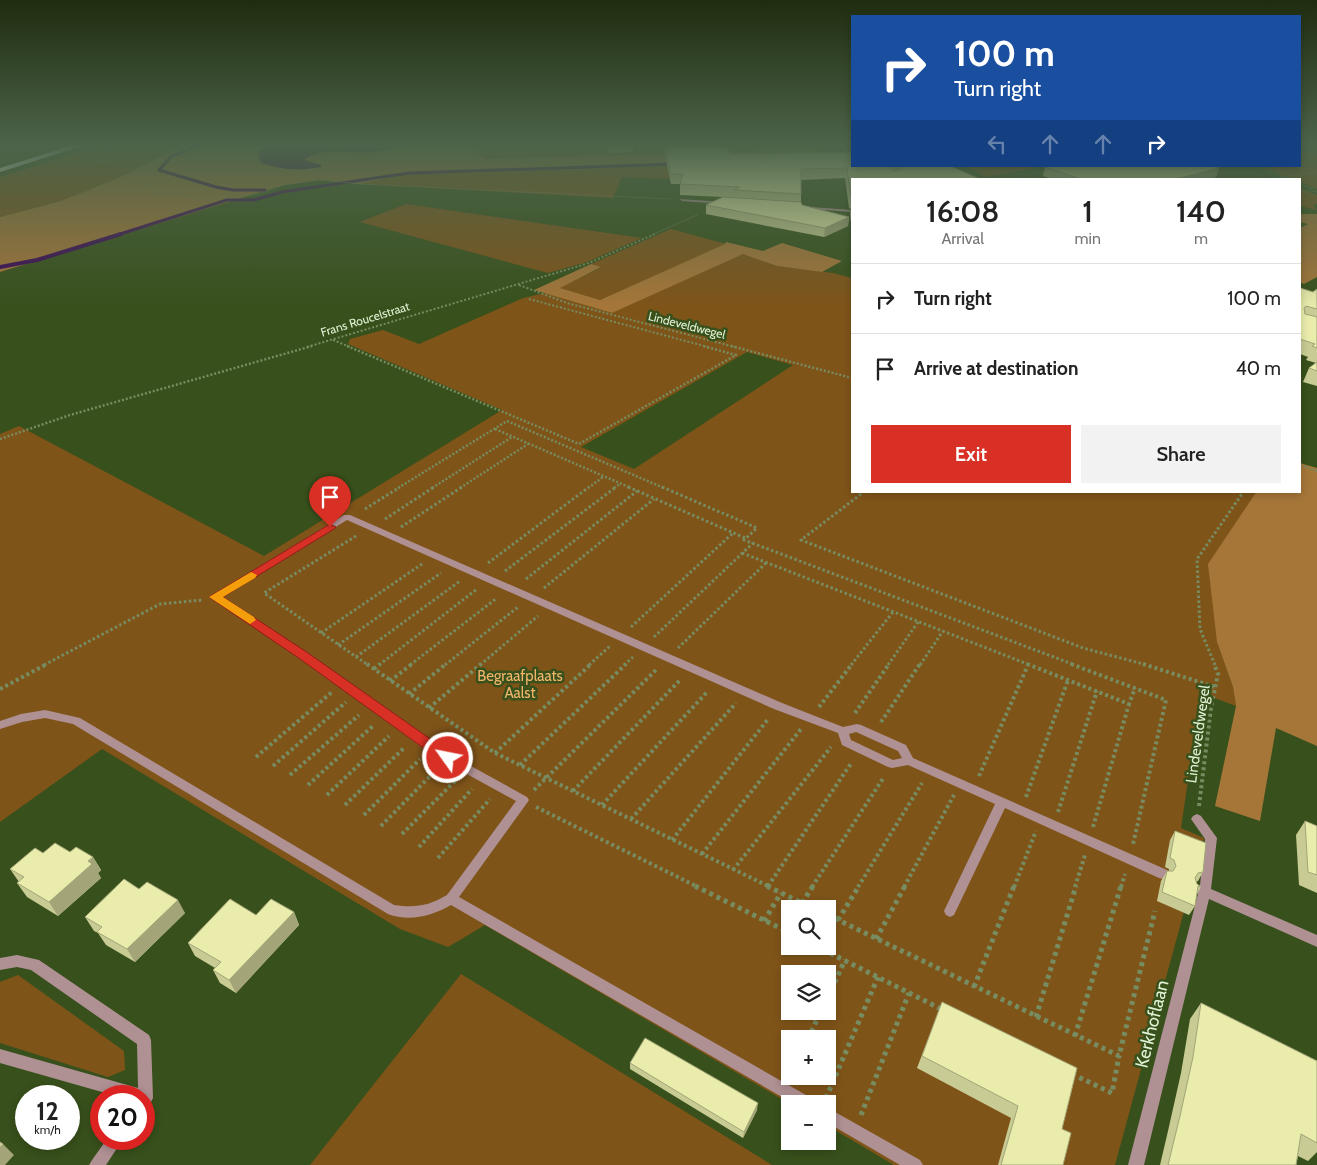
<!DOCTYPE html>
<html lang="en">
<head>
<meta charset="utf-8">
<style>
  :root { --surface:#fff; --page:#f2f2f2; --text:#222; --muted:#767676; --line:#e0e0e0; --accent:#d93025 }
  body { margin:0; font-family:Cabin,sans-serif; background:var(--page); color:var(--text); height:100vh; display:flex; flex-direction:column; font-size:19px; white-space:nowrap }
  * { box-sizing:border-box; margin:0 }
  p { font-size:16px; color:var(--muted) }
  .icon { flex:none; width:28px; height:28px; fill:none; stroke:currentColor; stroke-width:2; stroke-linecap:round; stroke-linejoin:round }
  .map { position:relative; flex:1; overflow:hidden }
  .details { position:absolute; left:851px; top:178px; width:450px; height:315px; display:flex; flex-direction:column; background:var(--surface); border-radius:0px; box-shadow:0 2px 8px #0003 }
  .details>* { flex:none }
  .guide { position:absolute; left:851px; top:15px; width:450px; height:152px; border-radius:0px; box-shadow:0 2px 8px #0003; background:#1a4fa0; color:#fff; overflow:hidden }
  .tools { position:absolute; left:781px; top:900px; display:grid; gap:10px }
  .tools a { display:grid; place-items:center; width:55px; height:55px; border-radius:0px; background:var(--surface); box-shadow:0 2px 8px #0003; font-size:25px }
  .speed { position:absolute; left:15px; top:1085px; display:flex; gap:10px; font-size:25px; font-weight:700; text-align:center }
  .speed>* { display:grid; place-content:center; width:65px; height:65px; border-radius:50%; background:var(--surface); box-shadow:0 2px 8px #0003; line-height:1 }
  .speed small { font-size:12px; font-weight:400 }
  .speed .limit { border:8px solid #d22; background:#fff; color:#111 }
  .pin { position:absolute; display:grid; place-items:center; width:42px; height:42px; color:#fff; margin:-51px -21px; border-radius:50% 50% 50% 0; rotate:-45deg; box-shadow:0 0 5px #0007 }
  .pin .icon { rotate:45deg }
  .me { position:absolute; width:55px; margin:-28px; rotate:303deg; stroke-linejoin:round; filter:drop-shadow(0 0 4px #0008) }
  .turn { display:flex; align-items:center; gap:18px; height:105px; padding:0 20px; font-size:22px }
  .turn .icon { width:65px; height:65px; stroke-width:2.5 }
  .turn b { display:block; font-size:35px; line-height:42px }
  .lanes { display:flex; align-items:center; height:48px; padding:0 20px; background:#0003; justify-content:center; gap:25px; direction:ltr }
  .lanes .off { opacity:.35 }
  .eta { display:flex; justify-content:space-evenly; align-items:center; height:85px; text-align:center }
  .eta b { font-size:30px; font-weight:600; line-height:35px }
  .primary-button { display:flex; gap:10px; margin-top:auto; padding:10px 20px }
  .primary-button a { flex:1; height:58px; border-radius:0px; background:var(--accent); color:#fff; font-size:20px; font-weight:600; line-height:58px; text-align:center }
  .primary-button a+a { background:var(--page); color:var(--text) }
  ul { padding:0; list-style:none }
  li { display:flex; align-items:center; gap:15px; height:70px; padding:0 20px; border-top:1px solid var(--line) }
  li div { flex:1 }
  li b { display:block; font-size:19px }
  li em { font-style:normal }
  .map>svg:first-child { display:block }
</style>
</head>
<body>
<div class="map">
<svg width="1317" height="1165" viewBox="0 0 1317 1165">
  <rect width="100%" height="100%" fill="#38501b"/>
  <!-- green -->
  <path fill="#7f5419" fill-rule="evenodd" d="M 106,144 L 186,144 L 118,178 L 61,201 L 0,217 L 0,177 Z
    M 470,144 L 759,144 L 764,151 L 485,159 L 483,155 Z
    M 1300,150 L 1317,153 L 1317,189 L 1300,182 L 1300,179 L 1291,179 L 1265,168 L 1268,166 L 1300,166 Z
    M 674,164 L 673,179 L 622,177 L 613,198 L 359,184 L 407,174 Z
    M 966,166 L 1046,166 L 986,177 Z
    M 1300,189 L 1317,195 L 1317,204 L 1313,205 L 1317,210 L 1300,206 Z
    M 406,204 L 642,238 L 587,262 L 548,273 L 360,222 Z
    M 671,229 L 726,244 L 600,300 L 559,288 L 600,268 L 591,264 Z
    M 743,253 L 777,266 L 833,273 L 852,278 L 852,491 L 1257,491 L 1217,642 L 1233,687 L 1236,706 L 1201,693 L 1181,828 L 1204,838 L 1115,1165 L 894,1165 L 828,1126 L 828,1104 L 790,1104 L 485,925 L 448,947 L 400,929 L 102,749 L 0,822 L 0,434 L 19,426 L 264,556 L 502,410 L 348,344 L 350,339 L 383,330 L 419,344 L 523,298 L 545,293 L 612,313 ZM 747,352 L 793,365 L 634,469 L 581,447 ZM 790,909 L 828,909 L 828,946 L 790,946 ZM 790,974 L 828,974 L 828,1011 L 790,1011 ZM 790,1039 L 828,1039 L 828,1076 L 790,1076 Z
    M 461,974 L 772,1165 L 310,1165 Z
    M 18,975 L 124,1051 L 125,1070 L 108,1077 L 0,1043 L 0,982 Z"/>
  <!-- forest -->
  <path fill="#a67639" d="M 186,144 L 274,144 L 265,147 L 258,152 L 321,165 L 304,160 C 322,146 350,153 371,152 C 379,152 386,148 394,148 C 419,145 445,144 470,144 L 485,159 L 763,151 L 759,144 L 808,144 L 832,157 L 407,174 L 359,184 L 320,180 L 284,185 L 0,272 L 0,217 L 61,201 L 118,178 Z
    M 1300,214 L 1317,214 L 1317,277 L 1304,284 L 1300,282 L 1300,228 L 1308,224 L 1300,222 Z
    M 726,242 L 763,251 L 782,243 L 842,261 L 822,272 L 777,266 L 743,254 L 612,313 L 534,290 L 591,264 L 601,267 L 560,288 L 600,300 L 725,244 Z
    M 1300,463 L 1317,468 L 1317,746 L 1276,728 L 1260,821 L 1215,806 L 1236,706 L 1233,687 L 1217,642 L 1208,564 L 1257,491 L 1300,491 Z"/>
  <!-- water -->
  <path fill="#3d0858" d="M 274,144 L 314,144 L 306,146 L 311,148 L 317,146 L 315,144 L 395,144 C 378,163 325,141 304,160 L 321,165 L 321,167 C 299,171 281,170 261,163 L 258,153 L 265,147 Z"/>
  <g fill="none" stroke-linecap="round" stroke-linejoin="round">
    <!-- stream-far1 -->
    <path stroke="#3d0858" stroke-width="3" d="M 203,144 L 172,156 L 159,170 L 216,187 L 233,190 L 265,190
      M 117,235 L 227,200 L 254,200 L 282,192 L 409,173 L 674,164"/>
    <!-- stream -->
    <path stroke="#3d0858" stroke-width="4" d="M 0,267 L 37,260 L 121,234"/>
    <!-- path-far5 -->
    <path stroke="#778c60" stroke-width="1" stroke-dasharray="1 1" stroke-linecap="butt" d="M 1300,150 L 1317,146
      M 96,152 L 122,144
      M 81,158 L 135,166 L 148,170 L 140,181 L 156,192 L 204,198 L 257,195 L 284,185 L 320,180 L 359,184 L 671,199
      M 1256,166 L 1288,179
      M 1270,179 L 1317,172
      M 1300,184 L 1317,191
      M 1300,190 L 1317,192
      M 652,235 L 699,214"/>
    <!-- path-far4 -->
    <path stroke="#778c60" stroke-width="2" stroke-dasharray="2 2" stroke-linecap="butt" d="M 519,285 L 567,303 L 735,347
      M 529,299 L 708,347
      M 333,340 L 350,347
      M 307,347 L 589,263 L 655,234"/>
    <!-- path-far3 -->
    <path stroke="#778c60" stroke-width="2.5" stroke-dasharray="2 2" stroke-linecap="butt" d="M 347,346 L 579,444 L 736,355 L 703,346
      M 731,346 L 852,378
      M 495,429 L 631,488
      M 0,439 L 70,415 L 312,346
      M 1300,465 L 1317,471
      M 398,488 L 507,421 L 664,488
      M 432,488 L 512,437
      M 460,488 L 528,444
      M 588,488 L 603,477
      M 614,488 L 620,484"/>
    <!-- path-far2 -->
    <path stroke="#778c60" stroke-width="3" stroke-dasharray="2.5 2.5" stroke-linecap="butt" d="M 628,487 L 745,538
      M 662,487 L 757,528 L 744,540 L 1075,665
      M 865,491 L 801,540 L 1083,648 L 1147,665
      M 365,509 L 400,487
      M 385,519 L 434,487
      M 401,527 L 462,487
      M 356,536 L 264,593 L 368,665
      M 742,553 L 1030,665
      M 488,563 L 589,487
      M 505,571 L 616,487
      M 526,579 L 637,491
      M 544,588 L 654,499
      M 631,627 L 733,533
      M 321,633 L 422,564
      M 654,637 L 753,543
      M 338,645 L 441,573
      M 678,648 L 766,563
      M 356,657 L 460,581
      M 44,665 L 160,604 L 203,600
      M 379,665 L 477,589
      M 410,665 L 497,598
      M 445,665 L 518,607
      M 480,665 L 538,616
      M 589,665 L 610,646
      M 624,665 L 633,657
      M 851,665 L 893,612
      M 888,665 L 918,622
      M 920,665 L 943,631
      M 1215,665 L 1200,629 L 1197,559 L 1244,491"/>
    <!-- path-far1 -->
    <path stroke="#778c60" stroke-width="4" stroke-dasharray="3 3" stroke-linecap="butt" d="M 367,664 L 495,753 L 770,887
      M 1027,664 L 1129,704 L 1135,688
      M 1071,664 L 1166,700 L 1133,844
      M 1143,664 L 1215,687
      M 374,669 L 380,664
      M 390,681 L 412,664
      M 0,689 L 47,664
      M 409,694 L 446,664
      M 819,707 L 852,664
      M 429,708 L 481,664
      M 855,713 L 889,664
      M 881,722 L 920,664
      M 495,753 L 591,664
      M 256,757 L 332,692
      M 520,765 L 626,664
      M 273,766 L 346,702
      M 290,775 L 359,715
      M 979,776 L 1028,665
      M 308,785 L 374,725
      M 534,790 L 658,668
      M 573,791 L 681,679
      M 327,795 L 389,736
      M 1026,797 L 1068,680
      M 345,805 L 405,747
      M 602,805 L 708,691
      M 1199,806 L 1211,708 L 1218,674 L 1214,664
      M 536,807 L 698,887
      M 1058,812 L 1097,691
      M 364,815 L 420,759
      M 631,819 L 736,703
      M 381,826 L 437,769
      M 1093,827 L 1129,704
      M 402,834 L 456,780
      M 672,840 L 769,718
      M 419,847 L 472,789
      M 702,854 L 801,729
      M 438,858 L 490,799
      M 733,870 L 831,747
      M 768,886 L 852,762
      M 812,887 L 884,777
      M 858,887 L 922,783
      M 904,887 L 954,795
      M 1014,887 L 1036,831
      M 1075,887 L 1085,855
      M 1121,887 L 1125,874"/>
    <!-- path -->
    <path stroke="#778c60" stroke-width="5" stroke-dasharray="4 4" stroke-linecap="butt" d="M 695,886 L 790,933
      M 767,886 L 814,909
      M 802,903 L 813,886
      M 828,915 L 1119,1056 L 1155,911
      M 838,920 L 859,886
      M 764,921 L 781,893
      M 876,939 L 905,886
      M 816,946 L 943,1010
      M 974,987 L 1014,886
      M 828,997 L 845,960
      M 1036,1017 L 1076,886
      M 1075,1036 L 1121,886
      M 808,1039 L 821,1011
      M 1072,1074 L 1112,1093 L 1119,1056
      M 826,1098 L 878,977
      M 861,1115 L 909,993"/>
    <!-- minor -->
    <path fill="#af9093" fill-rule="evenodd" d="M 833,144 L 839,144 L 852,151 L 852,153 Z
      M 680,199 L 723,202 L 725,203 L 723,204 L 682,201 Z
      M 798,206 L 852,210 L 852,212 L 796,208 L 796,207 Z
      M 344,515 L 350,515 L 782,703 L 843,727 L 857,724 L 861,725 L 906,745 L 913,758 L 1167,870 L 1169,874 L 1167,878 L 1163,879 L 1159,878 L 1005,808 L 954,915 L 950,917 L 946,915 L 944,911 L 995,804 L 908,765 L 892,768 L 888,767 L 842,745 L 838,733 L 774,709 L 347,520 L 221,597 L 307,654 L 442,750 L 527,797 L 529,800 L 527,803 L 459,897 L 813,1099 L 815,1104 L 794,1104 L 451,905 C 432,916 409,922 388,914 L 73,724 L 45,718 L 22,722 L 0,729 L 0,721 L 21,714 L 45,710 L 80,718 L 394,905 C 416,908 428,906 447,895 L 516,801 L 434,756 L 301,658 L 211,597 ZM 856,732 L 898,751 L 902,758 L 893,760 L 851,740 L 849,734 Z
      M 1197,814 L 1201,816 L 1217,838 L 1211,889 L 1317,935 L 1317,947 L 1209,899 L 1144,1165 L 1128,1165 L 1198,894 L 1195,890 L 1197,886 L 1200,885 L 1205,839 L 1191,819 L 1193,816 Z
      M 17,955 L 39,960 L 149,1035 L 151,1040 L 153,1098 L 149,1106 L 144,1108 L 144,1096 L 116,1096 L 0,1063 L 0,1049 L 138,1088 L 137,1044 L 31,970 L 17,967 L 0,970 L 0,958 Z
      M 828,1108 L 920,1160 L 923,1165 L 900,1165 L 828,1123 Z
      M 107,1139 L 123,1139 L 106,1165 L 89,1165 L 92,1160 Z"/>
    <!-- highway -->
    <path fill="#fff" fill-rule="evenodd" d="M 76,144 L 88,144 L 0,172 L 0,168 Z"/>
  </g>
  <!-- wall -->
  <path fill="#c8cb93" d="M 605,144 L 633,144 L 633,152 L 610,153 Z
    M 664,144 L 724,144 L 731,154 L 852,166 L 950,166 L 852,179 L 852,233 L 850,214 L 851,209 L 849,208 L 845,178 L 801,180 L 801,202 L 802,205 L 849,217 L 848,226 L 824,237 L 706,214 L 706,205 L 723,197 L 680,195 L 680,184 L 671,184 L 664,151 Z
    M 1045,167 L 1219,168 L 1216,177 L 1207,179 L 1053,179 L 1043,176 Z
    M 1300,288 L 1313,292 L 1317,289 L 1317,386 L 1303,382 L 1309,368 L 1316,363 L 1306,360 L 1308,357 L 1300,354 Z
    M 1305,821 L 1317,826 L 1317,893 L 1299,885 L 1296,835 Z
    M 1175,831 L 1203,872 L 1198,881 L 1196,882 L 1197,884 L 1201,887 L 1197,894 L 1195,906 L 1189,915 L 1157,901 L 1161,881 L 1167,871 L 1169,871 L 1169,869 L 1165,867 L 1170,840 Z
    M 70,852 L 93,857 L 101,870 L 98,873 L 101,878 L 58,916 L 27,897 L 17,883 L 19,882 L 10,869 L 43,853 Z
    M 139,889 L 185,913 L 135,962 L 106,945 L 98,933 L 94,931 L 85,917 Z
    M 294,912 L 299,925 L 236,993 L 220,983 L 213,970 L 215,968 L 195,956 L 188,943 L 256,915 Z
    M 942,1002 L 1062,1129 L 1063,1165 L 998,1165 L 1011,1118 L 917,1068 Z
    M 1201,1003 L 1317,1061 L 1317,1152 L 1308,1161 L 1298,1156 L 1296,1165 L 1160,1165 L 1168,1131 L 1181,1073 L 1190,1019 Z
    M 630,1063 L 757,1110 L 743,1138 L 630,1069 Z"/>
  <!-- shaded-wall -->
  <path fill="#a3a578" d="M 1219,168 L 1216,177 L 1207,179 L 1176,179 Z
    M 849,217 L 848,226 L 824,237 L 825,228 Z
    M 93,857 L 101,870 L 98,873 L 101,878 L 58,916 L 49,902 Z
    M 178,900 L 185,913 L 135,962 L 127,949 Z
    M 294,912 L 299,925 L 236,993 L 229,980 Z
    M 758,1103 L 757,1110 L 743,1138 L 744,1132 Z
    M 3,1144 L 14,1155 L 5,1165 L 0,1165 L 0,1148 Z"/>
  <!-- building -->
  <path fill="#e9ecab" stroke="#a3a578" d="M 665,144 L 724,144 L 731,154 L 852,152 L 852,166 L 889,166 L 894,171 L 901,169 L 899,166 L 950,166 L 980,179 L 852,179 L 852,198 L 851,197 L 847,168 L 801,169 L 801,194 L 734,190 L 740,187 L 680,184 L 683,174 L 671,174 Z
    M 1049,166 L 1212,166 L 1219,168 L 1176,179 L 1080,179 L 1045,167 Z
    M 723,197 L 801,202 L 802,205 L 849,217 L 825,228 L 706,205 Z
    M 1300,288 L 1313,292 L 1317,289 L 1317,309 L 1306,306 L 1304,308 L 1305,314 L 1317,317 L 1317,348 L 1312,346 L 1315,344 L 1300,339 Z
    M 1317,362 L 1317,371 L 1309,368 Z
    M 1305,821 L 1317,826 L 1317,875 L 1308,872 Z
    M 1175,831 L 1206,843 L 1203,872 L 1198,873 L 1195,878 L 1197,884 L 1201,887 L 1198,886 L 1195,906 L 1162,892 L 1167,871 L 1173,871 L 1176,866 L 1174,860 L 1170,858 Z
    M 55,843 L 70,852 L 76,847 L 93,857 L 88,861 L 92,864 L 49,902 L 17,883 L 24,877 L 10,869 L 35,848 L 43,853 Z
    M 124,879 L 139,889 L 147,882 L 178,900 L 127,949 L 97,932 L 102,927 L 85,917 Z
    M 230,899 L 256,915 L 271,899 L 294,912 L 229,980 L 213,970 L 221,962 L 188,943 Z
    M 942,1002 L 1077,1068 L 1062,1129 L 1071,1133 L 1063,1165 L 1001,1165 L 1018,1106 L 922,1056 Z
    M 1201,1003 L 1317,1061 L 1317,1143 L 1301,1134 L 1296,1165 L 1168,1165 L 1180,1116 L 1193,1057 Z
    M 645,1038 L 758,1103 L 744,1132 L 630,1063 Z
    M 0,1142 L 3,1144 L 0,1148 Z"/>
  <!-- sky -->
  <linearGradient id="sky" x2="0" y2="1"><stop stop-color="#1f2c0f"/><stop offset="0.47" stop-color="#4d644a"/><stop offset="1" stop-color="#4d644a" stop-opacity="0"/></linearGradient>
  <rect width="1317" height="308" fill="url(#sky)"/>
  <!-- route -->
  <path fill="#d93025" stroke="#8d1f18" d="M 330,524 L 336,527 L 334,529 L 223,597 L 308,653 L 453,755 L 455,758 L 453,762 L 448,764 L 443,762 L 300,659 L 209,597 Z"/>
  <!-- slow -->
  <path fill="#f59e0b" d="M 251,572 L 257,575 L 255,578 L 223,597 L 254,617 L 256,620 L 250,624 L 209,597 Z"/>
  <g text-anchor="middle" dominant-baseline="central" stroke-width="5" stroke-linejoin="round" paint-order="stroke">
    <!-- far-street labels -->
    <g font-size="12" fill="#e2f2d5" stroke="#38501b">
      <text transform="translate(365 319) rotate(-17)">Frans Roucelstraat</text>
      <text transform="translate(687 325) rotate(14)">Lindeveldwegel</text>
    </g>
    <!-- park labels -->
    <g font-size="15" fill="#f3b56a" stroke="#38501b">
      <text x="520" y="676">Begraafplaats<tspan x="520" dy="17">Aalst</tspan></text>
    </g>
    <!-- street labels -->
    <g font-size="15" fill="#e2f2d5" stroke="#38501b">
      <text transform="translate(1198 734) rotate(-82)">Lindeveldwegel</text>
    </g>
    <!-- near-street labels -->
    <g font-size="18" fill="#e2f2d5" stroke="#38501b">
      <text transform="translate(1152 1024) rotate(-76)">Kerkhoflaan</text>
    </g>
  </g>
</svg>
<div class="tools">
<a><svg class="icon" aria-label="search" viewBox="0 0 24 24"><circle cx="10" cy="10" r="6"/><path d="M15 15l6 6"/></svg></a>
<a><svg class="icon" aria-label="layers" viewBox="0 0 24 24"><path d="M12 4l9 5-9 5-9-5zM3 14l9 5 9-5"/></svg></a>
<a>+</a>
<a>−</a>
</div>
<div class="speed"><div>12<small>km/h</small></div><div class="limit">20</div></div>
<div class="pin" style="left:330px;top:527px;background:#d93025"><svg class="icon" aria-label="arrive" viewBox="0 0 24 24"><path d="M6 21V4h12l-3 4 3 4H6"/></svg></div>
<svg class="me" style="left:448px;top:758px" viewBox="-20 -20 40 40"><circle r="17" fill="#d93025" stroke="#fff" stroke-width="3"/><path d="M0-11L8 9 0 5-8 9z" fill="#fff"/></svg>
<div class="guide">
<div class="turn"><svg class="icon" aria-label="right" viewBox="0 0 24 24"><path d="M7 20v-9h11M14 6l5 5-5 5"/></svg><div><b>100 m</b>Turn right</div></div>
<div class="lanes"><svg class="icon off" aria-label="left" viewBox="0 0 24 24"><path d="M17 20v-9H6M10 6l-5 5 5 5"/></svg><svg class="icon off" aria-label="ahead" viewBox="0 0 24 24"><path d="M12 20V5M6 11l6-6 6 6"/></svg><svg class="icon off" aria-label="ahead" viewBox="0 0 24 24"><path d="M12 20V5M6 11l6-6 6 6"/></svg><svg class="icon" aria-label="right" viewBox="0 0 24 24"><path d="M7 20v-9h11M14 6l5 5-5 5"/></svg></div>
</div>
<section class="details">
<div class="eta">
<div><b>16:08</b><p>Arrival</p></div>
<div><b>1</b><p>min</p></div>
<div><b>140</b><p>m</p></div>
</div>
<ul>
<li><svg class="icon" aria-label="right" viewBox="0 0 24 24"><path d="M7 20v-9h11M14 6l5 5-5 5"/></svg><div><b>Turn right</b></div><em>100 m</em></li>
<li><svg class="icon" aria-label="arrive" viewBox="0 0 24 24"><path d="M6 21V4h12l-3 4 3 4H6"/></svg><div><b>Arrive at destination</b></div><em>40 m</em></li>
</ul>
<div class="primary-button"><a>Exit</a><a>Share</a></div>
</section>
</div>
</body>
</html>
